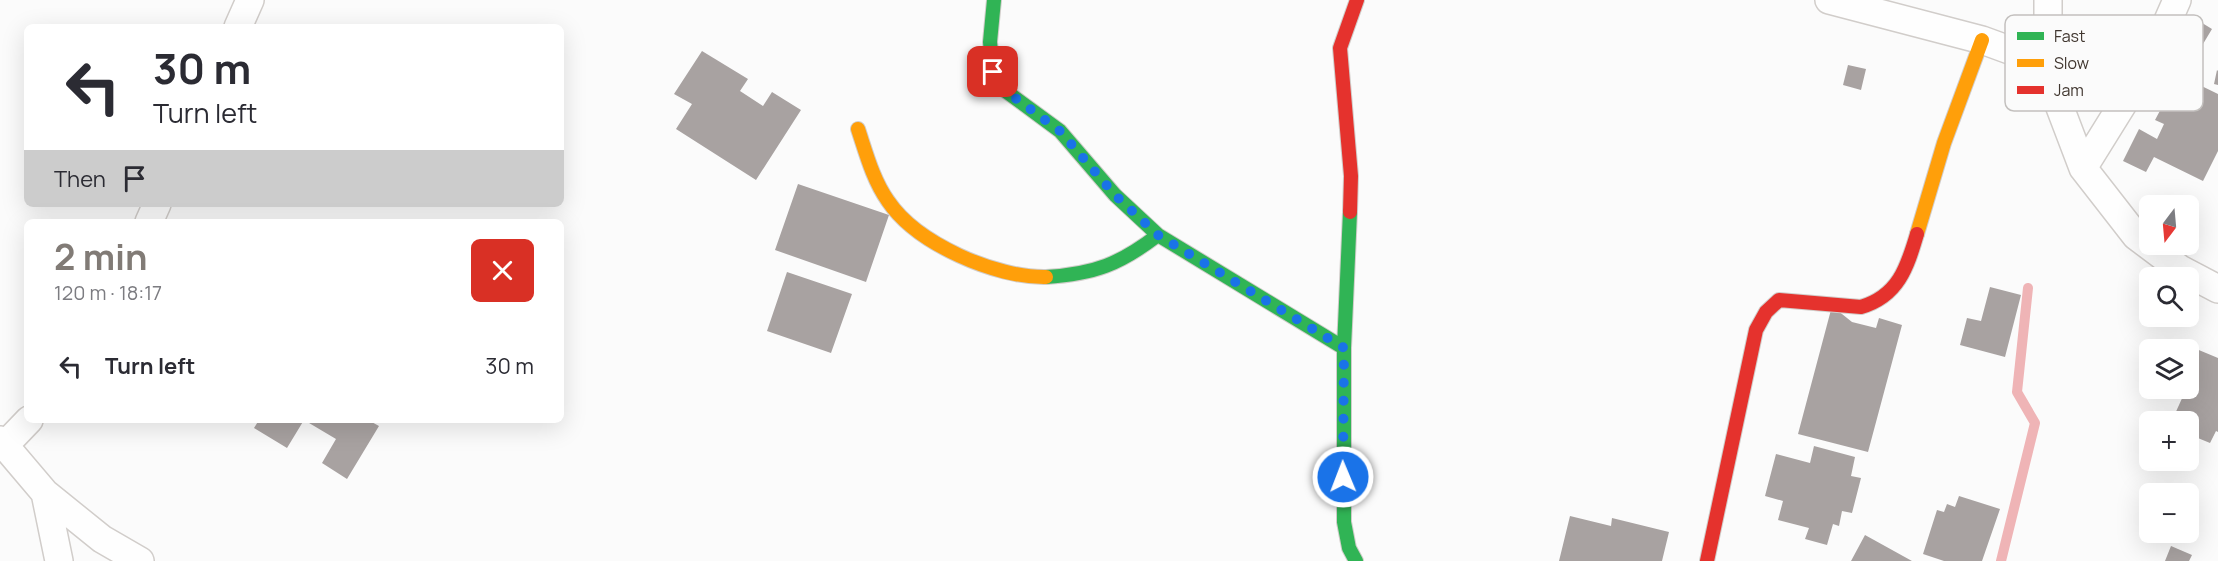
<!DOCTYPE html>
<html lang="en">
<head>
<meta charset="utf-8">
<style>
  :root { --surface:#fff; --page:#f2f2f3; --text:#2b2b33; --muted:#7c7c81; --accent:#817b76 }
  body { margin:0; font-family:Manrope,sans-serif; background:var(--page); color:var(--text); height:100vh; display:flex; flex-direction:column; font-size:22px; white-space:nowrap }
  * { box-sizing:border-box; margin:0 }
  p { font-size:20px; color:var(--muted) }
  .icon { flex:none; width:33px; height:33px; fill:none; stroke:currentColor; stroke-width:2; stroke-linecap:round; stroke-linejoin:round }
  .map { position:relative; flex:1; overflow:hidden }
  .panel { position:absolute; left:24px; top:219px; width:540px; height:204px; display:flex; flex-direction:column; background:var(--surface); border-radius:9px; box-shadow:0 6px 24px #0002 }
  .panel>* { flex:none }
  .top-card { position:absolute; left:24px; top:24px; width:540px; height:183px; border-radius:9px; box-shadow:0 6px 24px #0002; background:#fff; color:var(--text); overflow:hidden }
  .needle { width:39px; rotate:196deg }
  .controls { position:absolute; left:2139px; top:195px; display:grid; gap:12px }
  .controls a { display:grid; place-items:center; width:60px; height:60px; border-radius:9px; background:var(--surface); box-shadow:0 6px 24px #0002; font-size:30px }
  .pin { position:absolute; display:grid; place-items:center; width:51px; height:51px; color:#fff; margin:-26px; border-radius:12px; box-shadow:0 3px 9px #0006 }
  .me { position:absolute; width:66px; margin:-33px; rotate:359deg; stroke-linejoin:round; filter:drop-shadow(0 0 4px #0008) }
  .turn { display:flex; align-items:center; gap:21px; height:126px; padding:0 30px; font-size:27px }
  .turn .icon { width:78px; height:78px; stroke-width:2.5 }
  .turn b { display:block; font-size:42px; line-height:51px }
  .then { display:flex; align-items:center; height:57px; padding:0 30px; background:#0003; gap:12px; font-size:22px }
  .round { display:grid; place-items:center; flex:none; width:63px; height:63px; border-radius:9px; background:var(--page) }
  .headline { display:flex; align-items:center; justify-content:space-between; height:102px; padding:0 30px }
  h1 { font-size:36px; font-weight:700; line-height:45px; color:var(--accent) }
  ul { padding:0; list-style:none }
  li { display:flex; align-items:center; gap:18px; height:90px; padding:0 30px }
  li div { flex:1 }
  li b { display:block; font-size:22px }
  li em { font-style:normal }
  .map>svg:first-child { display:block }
</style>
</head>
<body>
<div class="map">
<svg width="2218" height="561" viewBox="0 0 2218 561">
  <rect width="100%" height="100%" fill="#fbfbfb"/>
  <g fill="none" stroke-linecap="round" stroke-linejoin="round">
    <!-- stream -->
    <path stroke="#efb4b6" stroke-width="10" d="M 2001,561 L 2035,423 L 2017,392 L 2028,288"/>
  </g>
  <!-- building -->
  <path fill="#a8a2a1" d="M 2189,15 L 2212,29 L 2200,49 L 2176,35 Z
    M 702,51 L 748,79 L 740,91 L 763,106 L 772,92 L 801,110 L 756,180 L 676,129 L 692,104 L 674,94 Z
    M 1848,65 L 1866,69 L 1861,90 L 1843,85 Z
    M 2217,70 L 2218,71 L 2218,85 L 2214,84 Z
    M 2179,75 L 2218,94 L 2218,151 L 2203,181 L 2154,157 L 2146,172 L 2123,161 L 2139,129 L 2157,139 L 2164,124 L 2155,120 Z
    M 798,184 L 889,215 L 866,282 L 775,250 Z
    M 787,272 L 852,294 L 831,353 L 767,331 Z
    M 1990,287 L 2021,295 L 2005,357 L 1960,345 L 1967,318 L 1981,321 Z
    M 1832,306 L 1852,322 L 1876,328 L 1879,318 L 1902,325 L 1868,452 L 1798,434 Z
    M 2194,348 L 2218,358 L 2218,432 L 2216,431 L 2210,443 L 2193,436 L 2197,426 L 2174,416 L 2184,394 L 2176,391 L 2177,388 L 2188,388 L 2188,361 Z
    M 259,420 L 368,420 L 379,426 L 347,479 L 322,463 L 336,439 L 304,420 L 287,448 L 254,428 Z
    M 1814,446 L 1855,457 L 1851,476 L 1861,478 L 1852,513 L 1842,511 L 1839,526 L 1833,524 L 1827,545 L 1805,539 L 1809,528 L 1778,520 L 1783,501 L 1765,496 L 1776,454 L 1810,463 Z
    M 1959,496 L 2000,509 L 1982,561 L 1944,561 L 1923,554 L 1937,510 L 1944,512 L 1947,504 L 1955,507 Z
    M 1570,516 L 1611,526 L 1612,518 L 1669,532 L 1662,561 L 1559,561 Z
    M 1865,535 L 1912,561 L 1851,561 Z
    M 2171,546 L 2192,555 L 2189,561 L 2165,561 Z"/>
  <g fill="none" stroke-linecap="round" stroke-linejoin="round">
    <!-- street casing -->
    <g stroke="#d1cdca" stroke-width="30">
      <path id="street" d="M 1829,0 L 1982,40 L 2023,55 L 2048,76 L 2083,168 L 2136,236 L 2180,269 L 2218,289
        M 2048,0 L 2048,76
        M 238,27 L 250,0
        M 2083,168 L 2152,57 L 2177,0
        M 149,222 L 157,204
        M 0,440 L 45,493 L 102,539 L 140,561
        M 5,445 L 29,420
        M 45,493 L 59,561"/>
    </g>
    <!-- fast casing -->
    <g stroke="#d1cdca" stroke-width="16">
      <path id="fast" d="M 994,0 L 990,42 L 993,72 L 1003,89 L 1060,131 L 1115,195 L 1158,235 L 1344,348
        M 1350,212 L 1344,348 L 1344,522 L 1349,548 L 1356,561
        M 1046,277 C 1095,274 1120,264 1158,235"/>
    </g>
    <!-- slow casing -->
    <g stroke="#d1cdca" stroke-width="16">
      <path id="slow" d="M 858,129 C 866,153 873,180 888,201 C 917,244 996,278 1046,277
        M 1917,234 L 1944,143 L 1982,40"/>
    </g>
    <!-- jam casing -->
    <g stroke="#d1cdca" stroke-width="16">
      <path id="jam" d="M 1350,212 L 1351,176 L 1340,48 L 1357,0
        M 1707,561 L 1756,330 L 1766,312 L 1779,300 L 1861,307 C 1898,296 1907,268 1917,234"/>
    </g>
    <!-- street -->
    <use href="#street" stroke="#fefefe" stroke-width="27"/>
    <!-- fast -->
    <use href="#fast" stroke="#30b455" stroke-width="14"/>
    <!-- slow -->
    <use href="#slow" stroke="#ff9f0a" stroke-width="14"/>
    <!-- jam -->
    <use href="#jam" stroke="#e5322d" stroke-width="14"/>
  </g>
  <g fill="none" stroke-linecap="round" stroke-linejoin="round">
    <!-- route -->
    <path stroke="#1a73e8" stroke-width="10" stroke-dasharray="0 18" d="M 993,72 L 1003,89 L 1060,131 L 1115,195 L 1158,235 L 1344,348 L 1343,477"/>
  </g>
  <!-- legend -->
  <rect x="2005" y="15" width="198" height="96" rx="9" fill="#fbfbfb" stroke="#c3c0be" stroke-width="1.5"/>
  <rect x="2017" y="32" width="27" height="8" fill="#30b455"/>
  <rect x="2017" y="59" width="27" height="8" fill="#ff9f0a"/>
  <rect x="2017" y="86" width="27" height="8" fill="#e5322d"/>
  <g font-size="16" fill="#40362f">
    <text x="2054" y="42">Fast</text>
    <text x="2054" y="69">Slow</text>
    <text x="2054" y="96">Jam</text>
  </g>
</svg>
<div class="controls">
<a><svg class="needle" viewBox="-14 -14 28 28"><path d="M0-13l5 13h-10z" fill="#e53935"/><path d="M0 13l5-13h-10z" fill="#7c7c81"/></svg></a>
<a><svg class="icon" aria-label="search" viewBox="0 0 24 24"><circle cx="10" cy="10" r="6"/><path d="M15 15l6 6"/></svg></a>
<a><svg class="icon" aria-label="layers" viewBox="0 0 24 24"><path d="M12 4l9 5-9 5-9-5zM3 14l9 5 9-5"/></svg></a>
<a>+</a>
<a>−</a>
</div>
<div class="pin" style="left:993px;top:72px;background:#d93025"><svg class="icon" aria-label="arrive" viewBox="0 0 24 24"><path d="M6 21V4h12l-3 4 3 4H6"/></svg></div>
<svg class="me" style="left:1343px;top:477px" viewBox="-20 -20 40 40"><circle r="17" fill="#1a73e8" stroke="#fff" stroke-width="3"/><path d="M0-11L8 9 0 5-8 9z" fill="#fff"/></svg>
<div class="top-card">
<div class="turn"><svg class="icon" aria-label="left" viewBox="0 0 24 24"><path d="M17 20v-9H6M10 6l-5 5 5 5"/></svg><div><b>30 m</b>Turn left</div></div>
<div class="then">Then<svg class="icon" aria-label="arrive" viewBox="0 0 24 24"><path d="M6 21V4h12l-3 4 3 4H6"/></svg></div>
</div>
<section class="panel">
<div class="headline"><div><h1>2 min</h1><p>120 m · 18:17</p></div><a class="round" style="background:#d93025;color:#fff"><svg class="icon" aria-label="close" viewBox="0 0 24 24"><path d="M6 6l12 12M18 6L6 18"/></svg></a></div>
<ul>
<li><svg class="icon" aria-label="left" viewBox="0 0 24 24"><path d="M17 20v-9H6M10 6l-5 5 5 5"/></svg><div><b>Turn left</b></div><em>30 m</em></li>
</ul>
</section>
</div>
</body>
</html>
